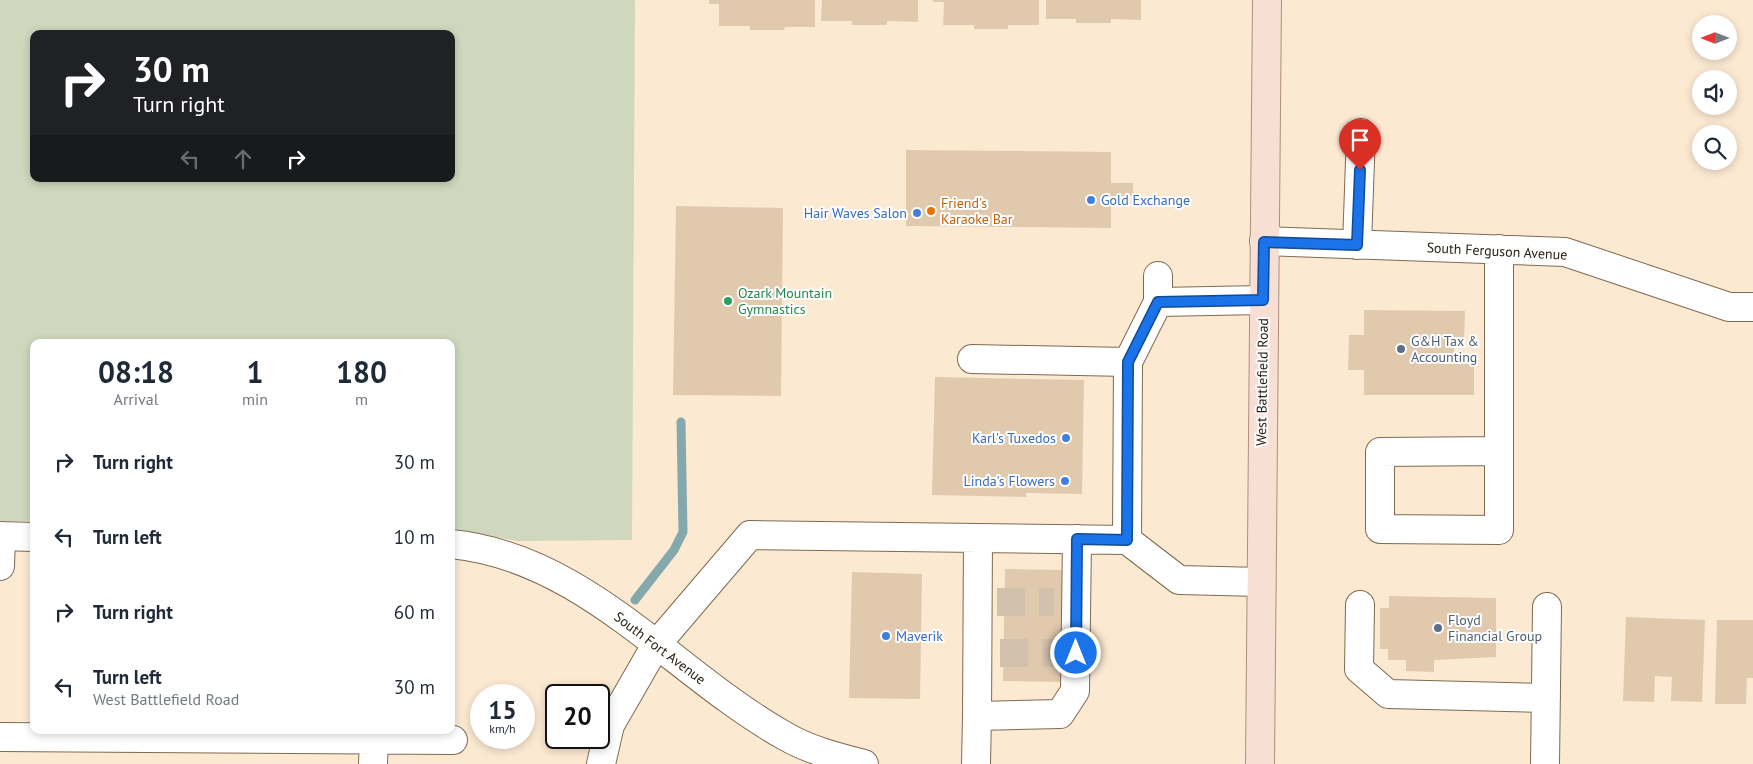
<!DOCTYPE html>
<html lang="en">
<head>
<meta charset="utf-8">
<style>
  :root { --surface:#fff; --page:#f2f2f3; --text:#1f2937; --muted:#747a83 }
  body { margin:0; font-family:"PT Sans",sans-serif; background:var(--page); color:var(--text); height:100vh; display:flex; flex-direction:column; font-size:19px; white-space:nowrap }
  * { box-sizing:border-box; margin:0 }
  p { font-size:16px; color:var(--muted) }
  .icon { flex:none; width:28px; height:28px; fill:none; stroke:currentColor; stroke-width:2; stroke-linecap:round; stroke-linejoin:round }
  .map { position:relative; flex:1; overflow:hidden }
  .drawer { position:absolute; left:30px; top:339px; width:425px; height:395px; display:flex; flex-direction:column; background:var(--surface); border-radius:10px; box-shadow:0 2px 8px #0003 }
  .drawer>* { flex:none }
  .hud { position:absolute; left:30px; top:30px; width:425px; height:152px; border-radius:10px; box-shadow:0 2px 8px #0003; background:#202124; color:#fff; overflow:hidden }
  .needle { width:32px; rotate:270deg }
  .controls { position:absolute; left:1692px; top:15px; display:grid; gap:10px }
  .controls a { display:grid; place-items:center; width:45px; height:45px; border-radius:50%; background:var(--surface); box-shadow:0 2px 8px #0003; font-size:25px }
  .speed { position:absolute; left:470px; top:684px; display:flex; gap:10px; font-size:25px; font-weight:700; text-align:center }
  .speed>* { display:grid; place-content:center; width:65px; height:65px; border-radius:50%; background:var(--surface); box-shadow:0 2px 8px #0003; line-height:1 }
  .speed small { font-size:12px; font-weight:400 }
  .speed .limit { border:2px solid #111; border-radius:8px; background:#fff; color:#111 }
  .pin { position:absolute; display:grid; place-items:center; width:42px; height:42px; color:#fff; margin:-51px -21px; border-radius:50% 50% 50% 0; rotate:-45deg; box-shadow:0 0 5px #0007 }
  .pin .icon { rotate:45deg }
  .me { position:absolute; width:55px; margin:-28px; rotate:0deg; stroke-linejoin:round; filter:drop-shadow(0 0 4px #0008) }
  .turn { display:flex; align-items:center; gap:18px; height:105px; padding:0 20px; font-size:22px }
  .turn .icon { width:65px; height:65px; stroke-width:2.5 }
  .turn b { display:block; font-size:35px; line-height:42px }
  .lanes { display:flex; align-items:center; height:48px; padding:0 20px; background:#0003; justify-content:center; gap:25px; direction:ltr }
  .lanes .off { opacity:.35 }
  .eta { display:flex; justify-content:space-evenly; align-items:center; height:85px; text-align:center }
  .eta b { font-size:30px; font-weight:600; line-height:35px }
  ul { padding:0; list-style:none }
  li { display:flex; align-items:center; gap:15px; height:75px; padding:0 20px }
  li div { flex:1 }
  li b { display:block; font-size:19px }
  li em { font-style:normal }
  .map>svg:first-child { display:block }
</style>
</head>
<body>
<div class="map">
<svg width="1753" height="764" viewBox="0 0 1753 764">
  <rect width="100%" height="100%" fill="#fce9d2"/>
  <!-- green -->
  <path fill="#cfd7bd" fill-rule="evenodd" d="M 0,0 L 635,0 L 632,540 L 517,541 L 451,528 L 451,342 L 34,342 L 34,521 L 0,521 ZM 34,34 L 451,34 L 451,179 L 34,179 Z"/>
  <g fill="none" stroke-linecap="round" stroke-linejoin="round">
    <!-- stream -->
    <path stroke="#84a8ac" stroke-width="9" d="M 635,600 L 674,550 L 683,532 L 681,422"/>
  </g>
  <!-- building -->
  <path fill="#e1c9ad" d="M 709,0 L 815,0 L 815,27 L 785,27 L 784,30 L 750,30 L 750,26 L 719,26 L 719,4 L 709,4 Z
    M 822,0 L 918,0 L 918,22 L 887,21 L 887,25 L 852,25 L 852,21 L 821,21 Z
    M 933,0 L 1039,0 L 1039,25 L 1008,25 L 1008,29 L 974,29 L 974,25 L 943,25 L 944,2 L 933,2 Z
    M 1046,0 L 1141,0 L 1141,20 L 1111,19 L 1111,23 L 1076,23 L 1076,19 L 1046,19 Z
    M 906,150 L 1111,152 L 1111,183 L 1133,183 L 1133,196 L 1111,196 L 1111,228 L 906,226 Z
    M 676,206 L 783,208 L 781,396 L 673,395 Z
    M 1364,310 L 1465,311 L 1464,342 L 1454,342 L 1454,355 L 1474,355 L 1474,395 L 1364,395 L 1364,370 L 1348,370 L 1349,335 L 1364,335 Z
    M 935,377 L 1084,380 L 1082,494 L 1026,493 L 1026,497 L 932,495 Z
    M 1005,569 L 1066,570 L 1064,682 L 1003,681 Z
    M 852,572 L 922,574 L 920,699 L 849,698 Z
    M 1389,596 L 1496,598 L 1496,657 L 1434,660 L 1434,672 L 1406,671 L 1406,660 L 1388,660 L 1388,649 L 1380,649 L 1380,608 L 1389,608 Z
    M 1626,617 L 1705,620 L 1702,702 L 1671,701 L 1672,677 L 1655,676 L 1654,702 L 1623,701 Z
    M 1717,620 L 1753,620 L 1753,678 L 1747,678 L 1746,704 L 1715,704 Z"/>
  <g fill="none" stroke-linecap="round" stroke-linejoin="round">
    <!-- minor-tunnel -->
    <path stroke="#d2c1ad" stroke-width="28" stroke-dasharray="28 14" stroke-linecap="butt" d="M 997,602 L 1054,602
      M 1000,653 L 1055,653"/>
    <!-- minor casing -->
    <g stroke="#7f6a51" stroke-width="30">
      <path id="minor" d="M 1264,241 L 1565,252 L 1729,307 L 1753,307
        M 1357,245 L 1361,133
        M 1499,249 L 1499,530 L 1380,529 L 1380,452 L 1499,451
        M 1158,302 L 1263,300
        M 972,359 L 1128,362 L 1127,540
        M 1128,362 L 1158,302 L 1158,276
        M 0,536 L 34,537
        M 978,538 L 977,716 L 1060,714 L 1075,691 L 1077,539
        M 451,544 C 585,557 674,674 785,736 C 809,750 837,757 864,764
        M 0,566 L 1,536
        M 1360,605 L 1359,669 L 1388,694 L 1546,698
        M 0,737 L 453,740
        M 373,764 L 374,738
        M 601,764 L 610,725 L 656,645 L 750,535 L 1127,540 L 1179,580 L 1261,582
        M 976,764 L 977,716
        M 1545,764 L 1547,607"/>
    </g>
    <!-- major casing -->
    <g stroke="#ad8e7f" stroke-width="30">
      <path id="major" d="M 1260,764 L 1267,0"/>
    </g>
    <!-- minor -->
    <use href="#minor" stroke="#fff" stroke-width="28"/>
    <!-- major -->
    <use href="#major" stroke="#f8dfd4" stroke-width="28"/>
  </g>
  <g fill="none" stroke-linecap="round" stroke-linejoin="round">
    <!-- route casing -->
    <g stroke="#114b97" stroke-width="12">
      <path id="route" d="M 1076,653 L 1077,539 L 1127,540 L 1128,362 L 1158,302 L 1263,300 L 1264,242 L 1357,245 L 1360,170"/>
    </g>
    <!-- route -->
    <use href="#route" stroke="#1a73e8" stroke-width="9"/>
  </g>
  <!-- markers -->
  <g fill="#3f7fe0" stroke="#fff" stroke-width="2">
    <circle cx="1091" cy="200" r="5"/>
    <circle cx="917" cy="213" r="5"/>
    <circle cx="1066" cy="438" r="5"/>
    <circle cx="1065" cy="481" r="5"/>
    <circle cx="886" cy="636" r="5"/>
  </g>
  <circle fill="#e8710a" stroke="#fff" stroke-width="2" cx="931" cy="211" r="5"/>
  <circle fill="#2e9e5b" stroke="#fff" stroke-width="2" cx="728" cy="301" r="5"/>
  <g fill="#5c6f8a" stroke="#fff" stroke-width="2">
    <circle cx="1401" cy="349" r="5"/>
    <circle cx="1438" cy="628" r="5"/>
  </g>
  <g text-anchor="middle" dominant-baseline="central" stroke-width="4" stroke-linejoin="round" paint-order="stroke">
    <!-- shop labels -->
    <g font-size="14" fill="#366cbe" stroke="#fff" text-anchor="end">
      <text x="1101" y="200" text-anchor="start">Gold Exchange</text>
      <text x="907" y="213">Hair Waves Salon</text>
      <text x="1056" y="438">Karl's Tuxedos</text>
      <text x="1055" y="481">Linda's Flowers</text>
      <text x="896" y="636" text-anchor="start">Maverik</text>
    </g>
    <!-- food labels -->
    <g font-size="14" fill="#c56008" stroke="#fff" text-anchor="start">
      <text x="941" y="203">Friend's<tspan x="941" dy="16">Karaoke Bar</tspan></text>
    </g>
    <!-- street labels -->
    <g font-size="14" fill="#2a2117" stroke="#fff">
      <text transform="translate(1497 251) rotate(3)">South Ferguson Avenue</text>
      <text transform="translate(1262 382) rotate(-89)">West Battlefield Road</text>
      <text transform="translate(660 648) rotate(37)">South Fort Avenue</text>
    </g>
    <!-- leisure labels -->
    <g font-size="14" fill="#27864d" stroke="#fff" text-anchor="start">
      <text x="738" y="293">Ozark Mountain<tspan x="738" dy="16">Gymnastics</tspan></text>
    </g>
    <!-- service labels -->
    <g font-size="14" fill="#4e5e75" stroke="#fff" text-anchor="start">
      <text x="1411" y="341">G&amp;H Tax &amp;<tspan x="1411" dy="16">Accounting</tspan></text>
      <text x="1448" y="620">Floyd<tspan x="1448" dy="16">Financial Group</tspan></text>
    </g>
  </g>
</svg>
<div class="controls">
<a><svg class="needle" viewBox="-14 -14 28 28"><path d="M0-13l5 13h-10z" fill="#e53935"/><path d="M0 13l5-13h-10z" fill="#747a83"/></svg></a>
<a><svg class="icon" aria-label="sound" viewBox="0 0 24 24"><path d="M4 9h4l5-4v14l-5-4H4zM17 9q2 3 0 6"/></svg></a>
<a><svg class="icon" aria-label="search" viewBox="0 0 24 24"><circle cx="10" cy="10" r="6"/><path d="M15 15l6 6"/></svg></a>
</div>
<div class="speed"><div>15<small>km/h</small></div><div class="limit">20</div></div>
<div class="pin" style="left:1360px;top:170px;background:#d93025"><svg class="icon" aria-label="arrive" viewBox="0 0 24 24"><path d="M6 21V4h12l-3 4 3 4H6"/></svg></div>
<svg class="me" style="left:1076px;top:653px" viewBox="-20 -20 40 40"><circle r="17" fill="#1a73e8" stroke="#fff" stroke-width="3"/><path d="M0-11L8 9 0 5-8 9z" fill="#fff"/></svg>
<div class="hud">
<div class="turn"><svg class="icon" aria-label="right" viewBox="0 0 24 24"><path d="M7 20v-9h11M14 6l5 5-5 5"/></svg><div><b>30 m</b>Turn right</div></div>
<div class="lanes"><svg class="icon off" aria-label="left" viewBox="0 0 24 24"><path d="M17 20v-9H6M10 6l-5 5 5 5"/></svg><svg class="icon off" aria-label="ahead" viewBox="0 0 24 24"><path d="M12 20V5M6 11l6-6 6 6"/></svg><svg class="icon" aria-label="right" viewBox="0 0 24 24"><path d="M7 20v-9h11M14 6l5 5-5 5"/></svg></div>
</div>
<section class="drawer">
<div class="eta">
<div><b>08:18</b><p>Arrival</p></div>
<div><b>1</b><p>min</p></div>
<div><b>180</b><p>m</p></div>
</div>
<ul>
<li><svg class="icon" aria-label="right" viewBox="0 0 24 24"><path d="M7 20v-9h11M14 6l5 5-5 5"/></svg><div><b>Turn right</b></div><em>30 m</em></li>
<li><svg class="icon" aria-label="left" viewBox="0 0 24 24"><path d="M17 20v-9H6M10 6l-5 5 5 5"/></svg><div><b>Turn left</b></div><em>10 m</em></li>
<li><svg class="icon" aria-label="right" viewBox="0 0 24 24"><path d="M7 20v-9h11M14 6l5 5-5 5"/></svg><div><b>Turn right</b></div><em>60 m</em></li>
<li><svg class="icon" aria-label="left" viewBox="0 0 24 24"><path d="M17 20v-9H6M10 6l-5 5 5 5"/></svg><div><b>Turn left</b><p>West Battlefield Road</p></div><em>30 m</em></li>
</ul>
</section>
</div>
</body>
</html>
